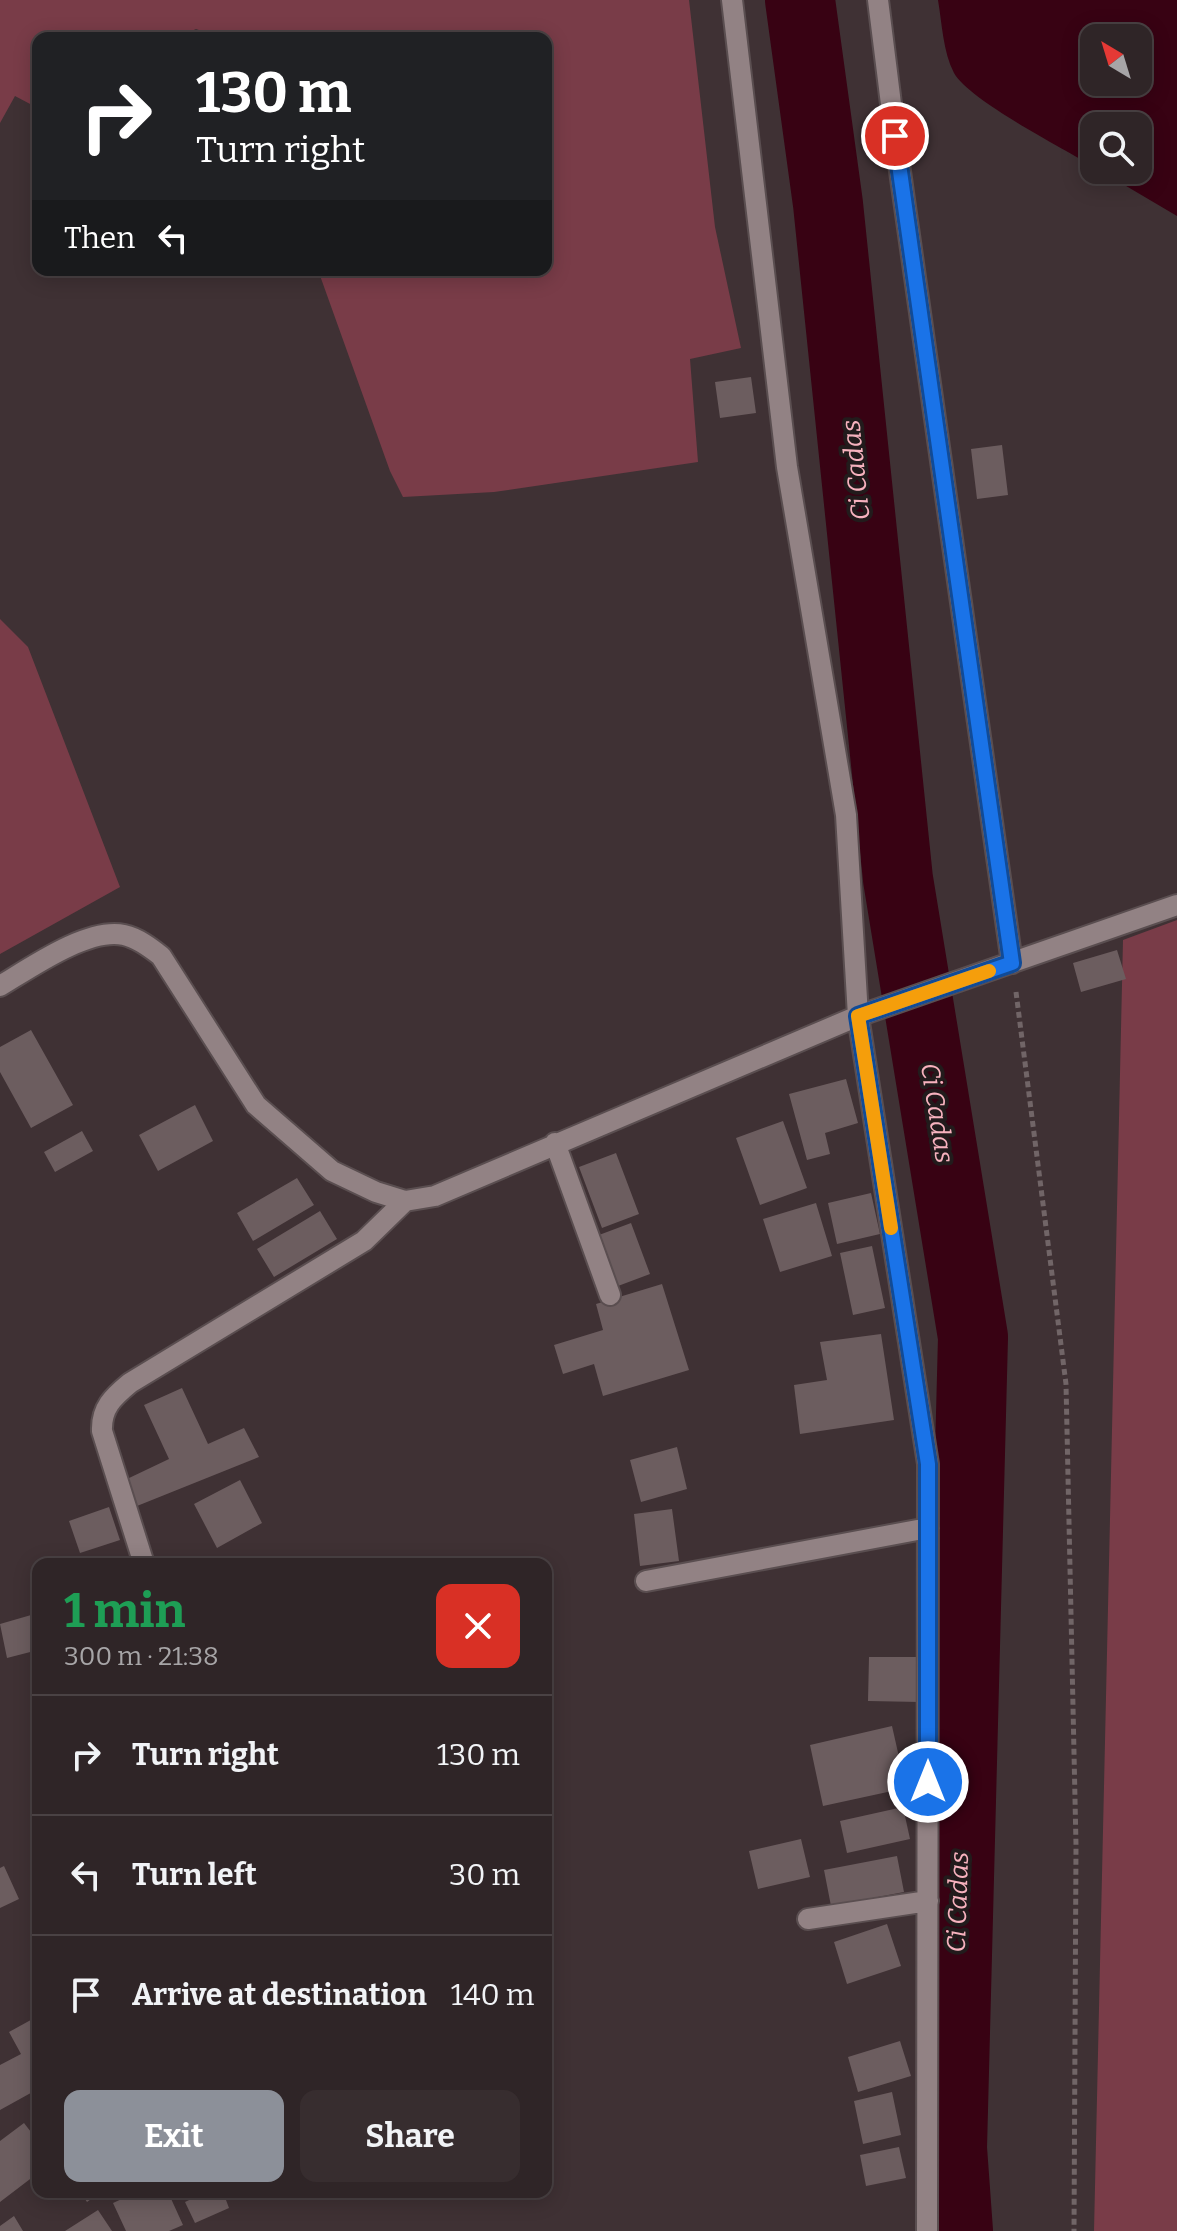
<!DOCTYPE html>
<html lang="en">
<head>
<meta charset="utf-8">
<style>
  :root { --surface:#2f2527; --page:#372d2f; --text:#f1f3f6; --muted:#a7a5a7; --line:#4a4244; --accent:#8c9099 }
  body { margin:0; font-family:Bitter,serif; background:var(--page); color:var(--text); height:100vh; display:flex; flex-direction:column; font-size:30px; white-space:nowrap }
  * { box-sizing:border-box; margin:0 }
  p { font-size:26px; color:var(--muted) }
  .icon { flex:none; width:44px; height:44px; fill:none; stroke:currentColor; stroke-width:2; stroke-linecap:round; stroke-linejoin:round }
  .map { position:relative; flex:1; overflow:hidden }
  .side { position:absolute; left:32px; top:1558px; width:520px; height:640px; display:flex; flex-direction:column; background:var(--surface); border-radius:16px; box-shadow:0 4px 20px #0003,0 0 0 2px var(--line) }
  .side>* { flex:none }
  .guide { position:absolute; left:32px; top:32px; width:520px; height:244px; border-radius:16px; box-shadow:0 4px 20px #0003,0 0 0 2px var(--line); background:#202124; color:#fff; overflow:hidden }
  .needle { width:52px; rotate:322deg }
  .fabs { position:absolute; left:1080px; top:24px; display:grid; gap:16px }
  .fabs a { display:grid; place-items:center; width:72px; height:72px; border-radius:16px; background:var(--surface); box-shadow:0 4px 20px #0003,0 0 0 2px var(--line); font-size:40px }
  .pin { position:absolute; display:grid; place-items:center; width:68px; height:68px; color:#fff; margin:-34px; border:4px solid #fff; border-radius:50%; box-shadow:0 2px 8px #0007 }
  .me { position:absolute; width:88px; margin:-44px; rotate:0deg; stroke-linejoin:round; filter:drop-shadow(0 0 6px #0008) }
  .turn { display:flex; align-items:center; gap:28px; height:168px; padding:0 32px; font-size:36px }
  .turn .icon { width:104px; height:104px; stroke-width:2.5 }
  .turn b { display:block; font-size:56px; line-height:68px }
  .then { display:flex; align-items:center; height:76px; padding:0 32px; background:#0003; gap:16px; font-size:30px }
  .round { display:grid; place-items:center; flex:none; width:84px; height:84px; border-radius:16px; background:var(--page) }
  .head { display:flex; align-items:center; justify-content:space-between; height:136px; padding:0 32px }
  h1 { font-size:48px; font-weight:700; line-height:60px; color:#1e9e55 }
  .button { display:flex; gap:16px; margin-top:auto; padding:16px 32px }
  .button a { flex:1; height:92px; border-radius:16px; background:var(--accent); color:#fff; font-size:32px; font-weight:700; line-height:92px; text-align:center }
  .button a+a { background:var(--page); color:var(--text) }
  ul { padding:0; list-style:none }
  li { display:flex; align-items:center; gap:24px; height:120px; padding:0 32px; border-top:2px solid var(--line) }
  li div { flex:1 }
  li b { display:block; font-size:30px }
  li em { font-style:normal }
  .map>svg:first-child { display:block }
</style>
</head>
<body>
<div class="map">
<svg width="1177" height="2231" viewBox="0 0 1177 2231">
  <rect width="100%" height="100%" fill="#3f3134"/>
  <!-- green -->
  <path fill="#793c48" d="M 0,0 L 689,0 L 715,227 L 741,348 L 690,359 L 698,462 L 494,492 L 403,497 L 390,471 L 318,270 L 546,270 L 546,38 L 222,38 L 196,29 L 176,38 L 38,38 L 38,102 L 32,105 L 15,96 L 0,123 Z
    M 0,619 L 28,647 L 120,887 L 0,954 Z
    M 1177,920 L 1177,2231 L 1094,2231 L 1123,940 Z"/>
  <!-- water -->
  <path fill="#380213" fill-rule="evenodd" d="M 938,0 L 1177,0 L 1177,216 L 1099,170 L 1138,170 L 1138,126 L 1094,126 L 1094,167 C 1063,148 970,101 954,73 C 943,52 942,23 938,0 ZM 1094,38 L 1138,38 L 1138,82 L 1094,82 Z"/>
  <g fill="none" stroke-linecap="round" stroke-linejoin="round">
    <!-- river -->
    <path stroke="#380213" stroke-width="70" d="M 800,0 L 828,204 L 898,879 L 973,1337 L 952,2148 L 958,2231"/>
  </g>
  <!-- building -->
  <path fill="#6c5d5f" d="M 751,377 L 756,413 L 720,418 L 715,382 Z
    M 1002,445 L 1008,495 L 977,499 L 971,449 Z
    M 1117,950 L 1126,979 L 1081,992 L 1073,963 Z
    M 31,1030 L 73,1105 L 31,1128 L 0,1072 L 0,1047 Z
    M 846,1079 L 858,1123 L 825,1133 L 830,1154 L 807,1160 L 789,1094 Z
    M 195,1105 L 213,1141 L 158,1171 L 139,1135 Z
    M 783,1121 L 807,1188 L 760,1205 L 736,1138 Z
    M 82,1131 L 93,1151 L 55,1172 L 44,1152 Z
    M 616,1153 L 639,1214 L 602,1228 L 579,1167 Z
    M 297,1178 L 314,1205 L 253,1241 L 237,1213 Z
    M 871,1193 L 880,1234 L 837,1244 L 828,1203 Z
    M 816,1203 L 832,1256 L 780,1272 L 763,1219 Z
    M 320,1211 L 337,1239 L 274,1277 L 257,1249 Z
    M 631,1223 L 650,1274 L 618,1286 L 599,1235 Z
    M 872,1246 L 885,1308 L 853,1315 L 840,1253 Z
    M 662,1284 L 689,1370 L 603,1396 L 594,1364 L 563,1374 L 554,1345 L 603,1330 L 596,1304 Z
    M 881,1334 L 894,1420 L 800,1434 L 794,1385 L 827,1380 L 820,1342 Z
    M 182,1388 L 208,1444 L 244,1428 L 259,1457 L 137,1506 L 127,1479 L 169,1459 L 144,1405 Z
    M 677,1447 L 687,1489 L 641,1502 L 630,1460 Z
    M 240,1480 L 262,1523 L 217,1548 L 194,1504 Z
    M 109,1507 L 120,1540 L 80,1553 L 69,1521 Z
    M 672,1509 L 679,1561 L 640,1566 L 634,1514 Z
    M 38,1613 L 38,1650 L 7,1658 L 0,1624 Z
    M 869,1657 L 920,1657 L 920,1702 L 868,1701 Z
    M 892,1726 L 906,1788 L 823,1806 L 810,1745 Z
    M 903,1807 L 910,1839 L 847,1853 L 840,1821 Z
    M 801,1839 L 810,1877 L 758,1889 L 749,1851 Z
    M 897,1856 L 904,1892 L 831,1906 L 824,1870 Z
    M 4,1866 L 19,1899 L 0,1908 L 0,1868 Z
    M 887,1924 L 901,1966 L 847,1984 L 834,1942 Z
    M 38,2016 L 38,2089 L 0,2110 L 0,2065 L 21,2054 L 9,2032 Z
    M 900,2041 L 911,2076 L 858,2092 L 848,2057 Z
    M 892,2092 L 901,2135 L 863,2144 L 854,2101 Z
    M 24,2123 L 38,2141 L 38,2173 L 0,2202 L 0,2141 Z
    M 899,2147 L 906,2178 L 866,2186 L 860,2155 Z
    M 80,2192 L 101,2192 L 87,2202 Z
    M 137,2192 L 168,2192 L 183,2225 L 169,2231 L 126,2231 L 113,2203 Z
    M 206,2192 L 223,2192 L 229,2208 L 195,2223 L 185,2202 Z
    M 98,2210 L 112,2231 L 65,2231 Z
    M 14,2216 L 23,2231 L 0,2231 L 0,2226 Z"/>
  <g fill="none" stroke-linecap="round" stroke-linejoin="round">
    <!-- minor casing -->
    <g stroke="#5a4e50" stroke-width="24">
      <path id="minor" d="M 732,0 L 787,467 L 846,815 L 858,1016 L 928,1464 L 927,2231
        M 878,0 L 895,136 L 1012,963
        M 0,986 C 30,968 88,927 124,935 C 138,938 151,948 161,956 L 256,1105 L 332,1171 L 376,1192 L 405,1201 L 435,1196 L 858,1016 L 1177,905
        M 555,1143 L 610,1295
        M 144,1564 L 102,1431 C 101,1408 113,1397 130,1383 L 364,1241 L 405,1201
        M 646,1581 L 928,1528
        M 808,1919 L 928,1901"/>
    </g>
    <!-- path -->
    <path stroke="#716567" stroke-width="5" stroke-dasharray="6 4" stroke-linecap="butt" d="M 1016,992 L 1066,1384 L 1076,1845 L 1074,2231"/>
    <!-- minor -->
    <use href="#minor" stroke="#928284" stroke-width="20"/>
  </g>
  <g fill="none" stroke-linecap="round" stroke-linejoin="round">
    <!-- route casing -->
    <g stroke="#114b97" stroke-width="20">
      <path id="route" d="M 895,136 L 1012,963 L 858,1016 L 928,1464 L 928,1782"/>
    </g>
    <!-- route -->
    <use href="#route" stroke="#1a73e8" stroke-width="14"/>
    <!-- slow -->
    <path stroke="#f59e0b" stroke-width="14" d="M 891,1228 L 858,1016 L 989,971"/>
  </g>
  <g text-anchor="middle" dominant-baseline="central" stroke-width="8" stroke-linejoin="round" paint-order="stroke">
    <!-- water labels -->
    <g font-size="26" font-style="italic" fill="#f7b2be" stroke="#221b1c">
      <text transform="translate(856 470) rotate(-96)">Ci Cadas</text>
      <text transform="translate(937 1113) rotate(81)">Ci Cadas</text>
      <text transform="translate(958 1902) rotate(-88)">Ci Cadas</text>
    </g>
  </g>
</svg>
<div class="fabs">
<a><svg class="needle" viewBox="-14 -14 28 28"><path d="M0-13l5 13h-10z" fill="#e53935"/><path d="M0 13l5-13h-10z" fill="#a7a5a7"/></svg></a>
<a><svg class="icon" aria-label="search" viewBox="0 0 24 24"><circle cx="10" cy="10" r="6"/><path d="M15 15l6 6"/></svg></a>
</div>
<div class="pin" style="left:895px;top:136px;background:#d93025"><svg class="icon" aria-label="arrive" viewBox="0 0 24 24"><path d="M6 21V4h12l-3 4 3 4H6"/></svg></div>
<svg class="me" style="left:928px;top:1782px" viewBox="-20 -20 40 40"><circle r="17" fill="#1a73e8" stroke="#fff" stroke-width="3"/><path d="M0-11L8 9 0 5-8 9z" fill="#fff"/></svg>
<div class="guide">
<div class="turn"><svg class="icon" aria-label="right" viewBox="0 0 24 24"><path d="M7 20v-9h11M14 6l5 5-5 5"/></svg><div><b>130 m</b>Turn right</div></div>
<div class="then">Then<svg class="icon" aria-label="left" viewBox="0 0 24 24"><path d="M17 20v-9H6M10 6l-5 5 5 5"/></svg></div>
</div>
<section class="side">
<div class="head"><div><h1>1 min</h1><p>300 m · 21:38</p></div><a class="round" style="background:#d93025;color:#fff"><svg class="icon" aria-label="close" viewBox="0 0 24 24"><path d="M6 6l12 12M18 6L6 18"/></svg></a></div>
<ul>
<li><svg class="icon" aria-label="right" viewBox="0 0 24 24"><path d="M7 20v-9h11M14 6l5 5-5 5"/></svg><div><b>Turn right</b></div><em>130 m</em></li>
<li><svg class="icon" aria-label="left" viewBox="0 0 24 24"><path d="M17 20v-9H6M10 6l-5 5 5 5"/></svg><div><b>Turn left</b></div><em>30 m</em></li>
<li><svg class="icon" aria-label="arrive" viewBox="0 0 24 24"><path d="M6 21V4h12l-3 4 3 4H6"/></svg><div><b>Arrive at destination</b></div><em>140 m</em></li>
</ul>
<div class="button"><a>Exit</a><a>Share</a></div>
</section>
</div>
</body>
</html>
